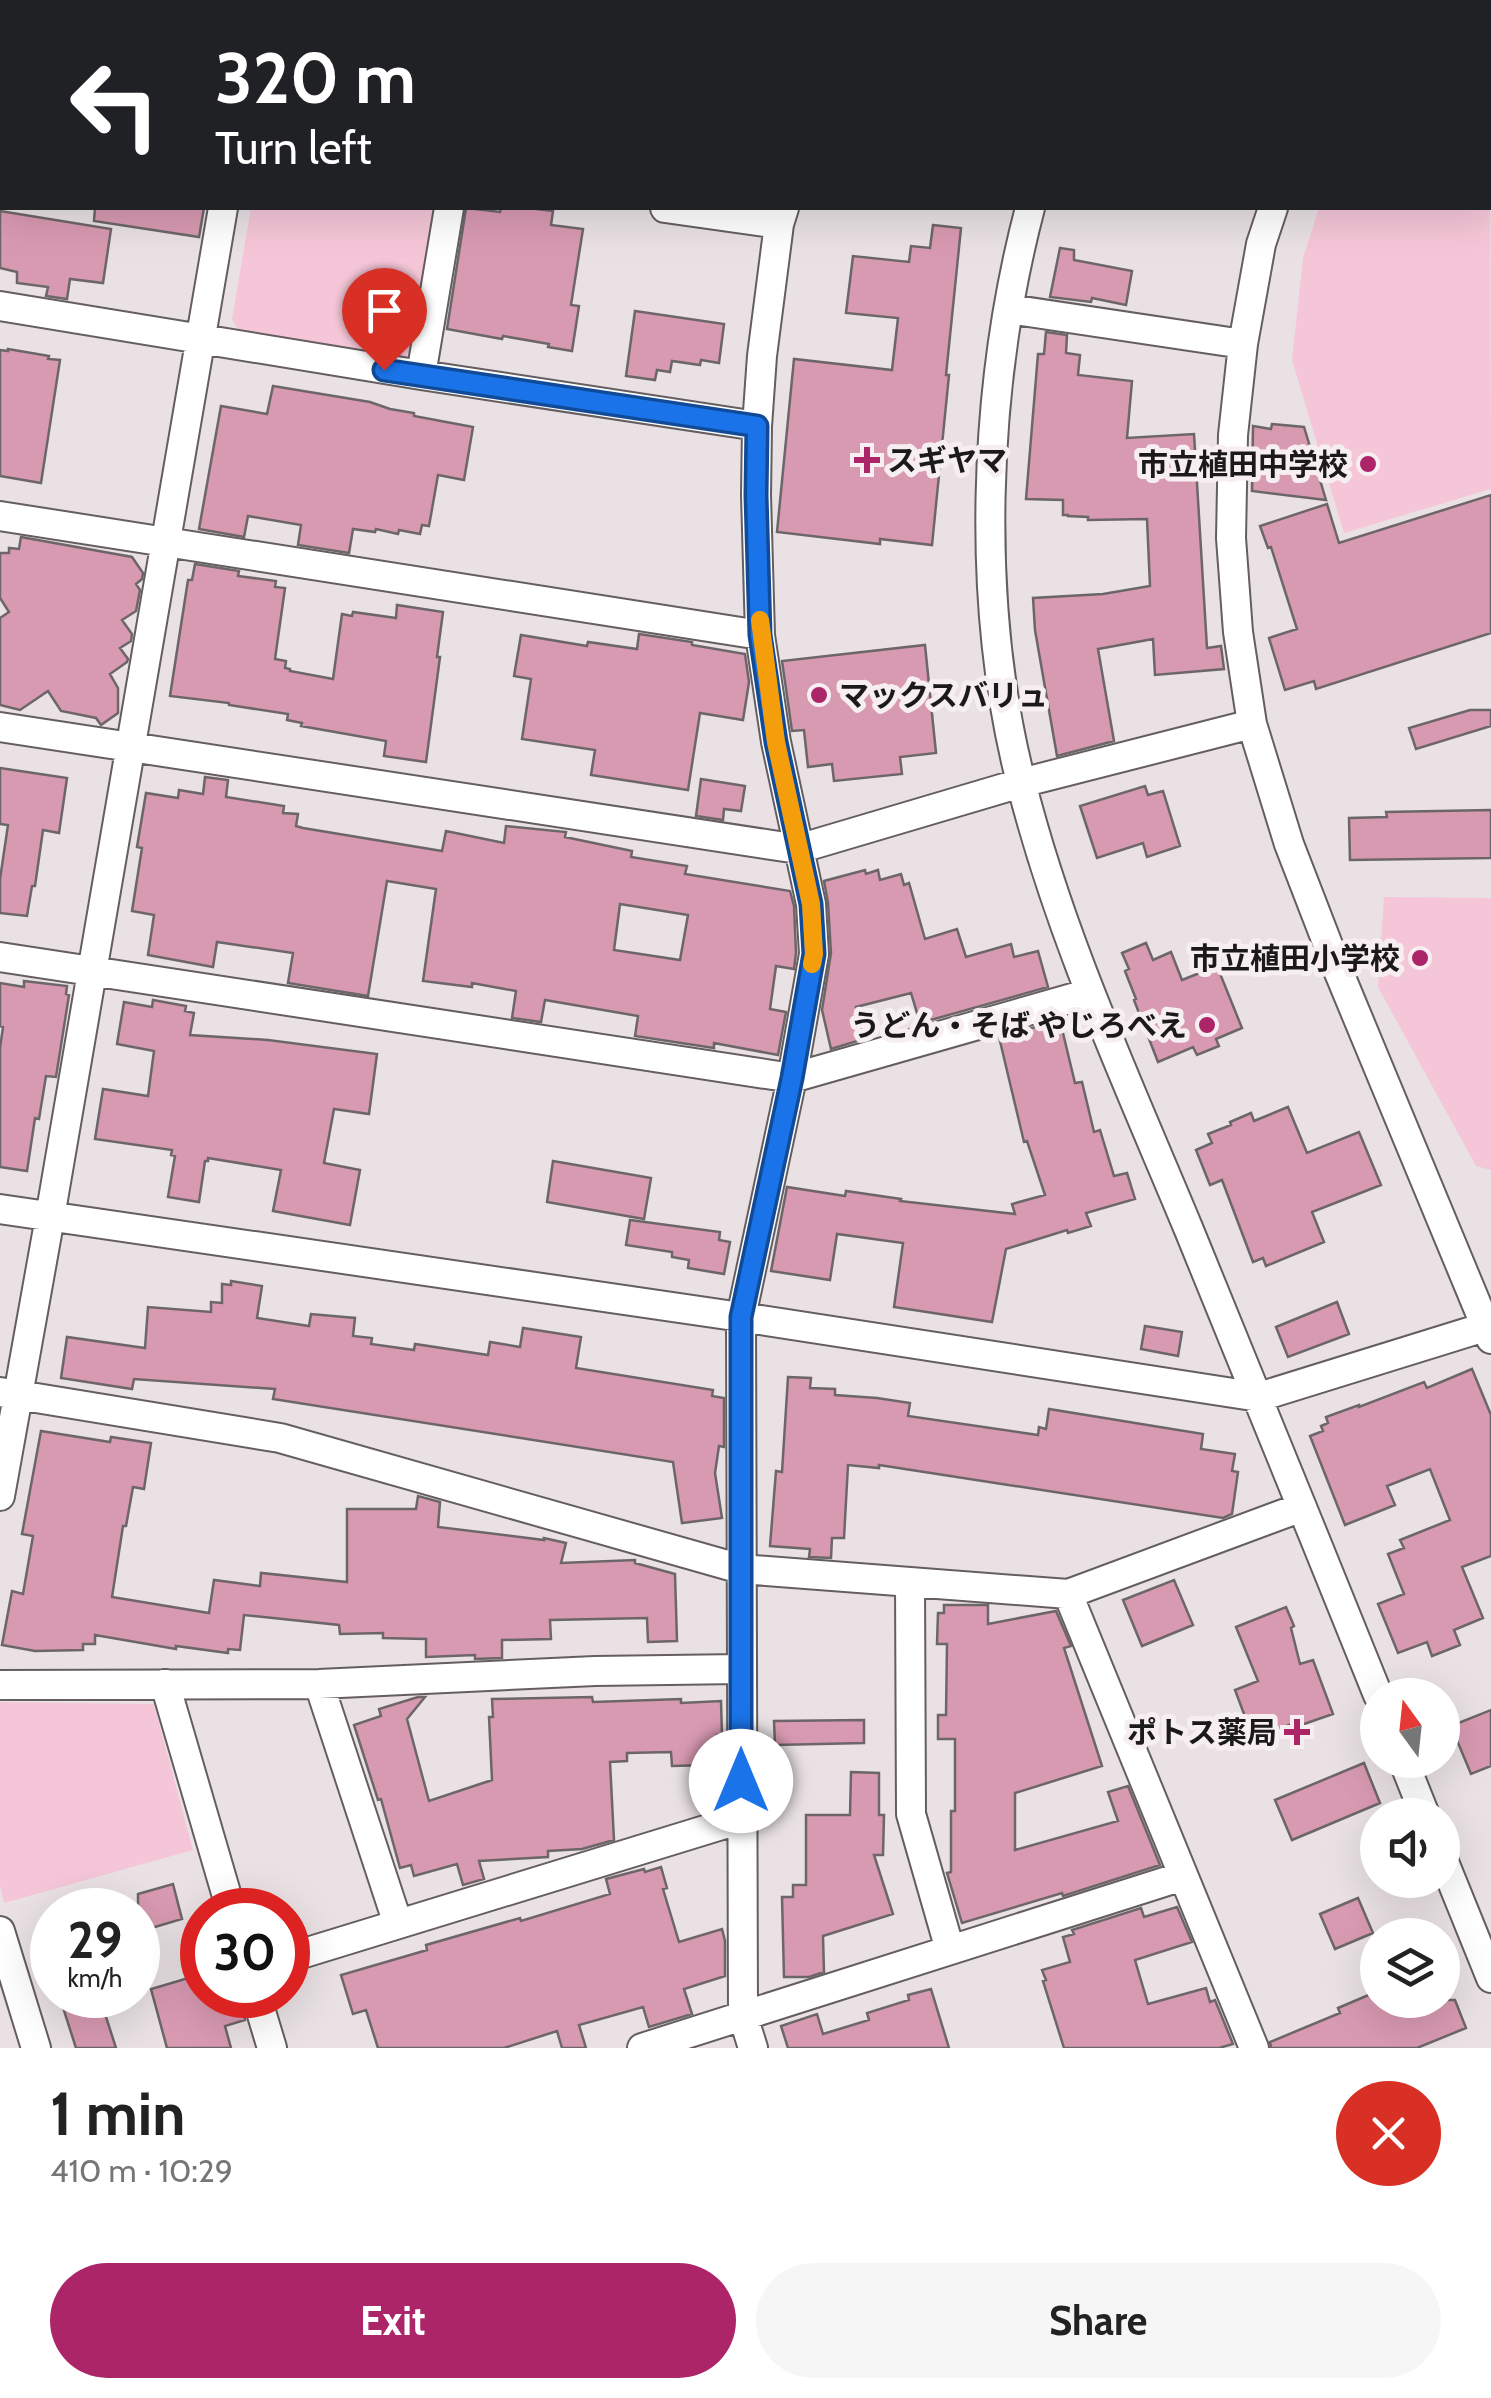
<!DOCTYPE html>
<html lang="en">
<head>
<meta charset="utf-8">
<style>
  :root { --surface:#fff; --page:#f6f6f6; --text:#222; --muted:#767676; --accent:#ac2569 }
  body { margin:0; font-family:Cabin,"Noto Sans JP",sans-serif; background:var(--page); color:var(--text); height:100vh; display:flex; flex-direction:column; font-size:38px; white-space:nowrap }
  * { box-sizing:border-box; margin:0 }
  p { font-size:32px; color:var(--muted) }
  .icon { flex:none; width:55px; height:55px; fill:none; stroke:currentColor; stroke-width:2; stroke-linecap:round; stroke-linejoin:round }
  .map { position:relative; height:2048px; overflow:hidden }
  .details { display:flex; flex-direction:column; background:var(--surface); flex:1 }
  .details>* { flex:none }
  .banner { position:absolute; left:0px; top:0px; width:1492px; height:210px; box-shadow:0 10px 40px #0002; background:#202124; color:#fff; overflow:hidden }
  .needle { width:65px; rotate:345deg }
  .controls { position:absolute; left:1360px; top:1678px; display:grid; gap:20px }
  .controls a { display:grid; place-items:center; width:100px; height:100px; border-radius:50%; background:var(--surface); box-shadow:0 10px 40px #0002; font-size:50px }
  .speed { position:absolute; left:30px; top:1888px; display:flex; gap:20px; font-size:50px; font-weight:700; text-align:center }
  .speed>* { display:grid; place-content:center; width:130px; height:130px; border-radius:50%; background:var(--surface); box-shadow:0 10px 40px #0002; line-height:1 }
  .speed small { font-size:25px; font-weight:400 }
  .speed .limit { border:15px solid #d22; background:#fff; color:#111 }
  .pin { position:absolute; display:grid; place-items:center; width:85px; height:85px; color:#fff; margin:-102px -42px; border-radius:50% 50% 50% 0; rotate:-45deg; box-shadow:0 0 10px #0007 }
  .pin .icon { rotate:45deg }
  .me { position:absolute; width:110px; margin:-55px; rotate:0deg; stroke-linejoin:round; filter:drop-shadow(0 0 8px #0008) }
  .turn { display:flex; align-items:center; gap:35px; height:210px; padding:0 50px; font-size:45px }
  .turn .icon { width:130px; height:130px; stroke-width:2.5 }
  .turn b { display:block; font-size:70px; line-height:85px }
  .round { display:grid; place-items:center; flex:none; width:105px; height:105px; border-radius:52px; background:var(--page) }
  .overview { display:flex; align-items:center; justify-content:space-between; height:170px; padding:0 50px }
  h1 { font-size:60px; font-weight:800; line-height:75px }
  .primary-button { display:flex; gap:20px; margin-top:auto; padding:20px 50px }
  .primary-button a { flex:1; height:115px; border-radius:60px; background:var(--accent); color:#fff; font-size:40px; font-weight:800; line-height:115px; text-align:center }
  .primary-button a+a { background:var(--page); color:var(--text) }
  .map>svg:first-child { display:block }
</style>
</head>
<body>
<div class="map">
<svg width="1491" height="2048" viewBox="0 0 1491 2048">
  <rect width="100%" height="100%" fill="#e9e1e3"/>
  <!-- green -->
  <path fill="#f5c6d7" d="M 1490,193 L 1491,489 L 1344,533 L 1292,360 L 1303,258 L 1319,208 L 1490,208 Z
    M 251,208 L 442,208 L 416,351 L 404,358 L 239,332 L 232,319 Z
    M 1384,897 L 1491,898 L 1491,1170 L 1476,1166 L 1378,987 Z
    M 0,1702 L 154,1704 L 193,1850 L 4,1903 L 0,1886 Z"/>
  <!-- building -->
  <path fill="#d89ab1" stroke="#6d6669" stroke-width="2.5" fill-rule="evenodd" d="M 95,208 L 204,208 L 199,237 L 94,221 Z
    M 466,208 L 500,212 L 501,208 L 528,208 L 553,211 L 551,225 L 583,229 L 571,305 L 579,306 L 572,351 L 548,347 L 549,344 L 503,336 L 502,339 L 447,329 Z
    M 0,211 L 111,229 L 103,283 L 70,279 L 67,299 L 46,296 L 48,287 L 17,283 L 17,272 L 0,268 Z
    M 933,225 L 961,228 L 946,375 L 949,375 L 932,545 L 880,539 L 880,544 L 777,532 L 794,359 L 892,370 L 898,318 L 846,313 L 853,256 L 909,262 L 911,246 L 930,248 Z
    M 1060,248 L 1074,250 L 1074,260 L 1132,271 L 1126,305 L 1092,298 L 1091,302 L 1050,297 Z
    M 635,311 L 724,324 L 719,363 L 701,360 L 700,365 L 672,361 L 670,372 L 657,370 L 655,380 L 626,376 Z
    M 1046,332 L 1067,335 L 1066,353 L 1080,355 L 1078,375 L 1132,381 L 1127,438 L 1194,434 L 1207,648 L 1221,646 L 1224,669 L 1155,675 L 1153,639 L 1098,649 L 1114,741 L 1057,756 L 1035,630 L 1033,598 L 1103,594 L 1150,586 L 1147,519 L 1088,520 L 1088,517 L 1068,516 L 1068,515 L 1063,515 L 1063,500 L 1026,499 L 1038,354 L 1044,354 Z
    M 8,349 L 49,356 L 48,359 L 60,360 L 41,483 L 0,476 L 0,350 L 8,351 Z
    M 273,386 L 370,402 L 390,409 L 414,413 L 414,416 L 473,427 L 464,480 L 438,475 L 429,526 L 422,525 L 420,534 L 399,530 L 398,534 L 376,529 L 375,532 L 353,529 L 349,553 L 298,545 L 301,525 L 248,516 L 244,537 L 199,529 L 221,406 L 267,414 Z
    M 1272,424 L 1304,427 L 1326,500 L 1252,491 L 1253,426 L 1271,429 Z
    M 1491,495 L 1491,633 L 1316,689 L 1314,681 L 1285,690 L 1269,638 L 1297,629 L 1271,547 L 1268,548 L 1260,526 L 1327,504 L 1339,543 Z
    M 21,537 L 132,557 L 143,573 L 142,579 L 136,584 L 140,590 L 136,611 L 122,620 L 132,634 L 131,641 L 120,648 L 128,659 L 127,662 L 110,674 L 118,688 L 118,713 L 101,725 L 96,718 L 61,711 L 48,691 L 20,710 L 0,705 L 0,618 L 9,612 L 0,598 L 0,553 L 9,553 L 9,548 L 19,549 Z
    M 195,564 L 239,571 L 238,576 L 276,581 L 275,587 L 285,588 L 275,659 L 286,661 L 285,668 L 290,669 L 290,671 L 333,679 L 342,614 L 352,616 L 353,612 L 396,618 L 397,605 L 443,612 L 437,657 L 440,657 L 426,762 L 384,756 L 386,741 L 301,726 L 302,723 L 287,720 L 288,714 L 229,705 L 229,703 L 170,696 L 188,580 L 192,580 Z
    M 639,634 L 692,642 L 692,645 L 745,654 L 749,682 L 743,720 L 700,713 L 688,790 L 591,775 L 595,750 L 522,739 L 531,679 L 514,676 L 521,635 L 587,646 L 588,642 L 637,649 Z
    M 925,645 L 936,753 L 900,757 L 902,774 L 834,781 L 832,764 L 808,767 L 804,730 L 792,731 L 782,661 Z
    M 1470,710 L 1491,710 L 1491,726 L 1416,749 L 1409,728 Z
    M 0,768 L 67,778 L 59,833 L 43,830 L 35,886 L 32,886 L 27,916 L 0,913 L 0,879 L 8,825 L 0,824 Z
    M 205,777 L 228,780 L 226,797 L 284,806 L 283,813 L 298,814 L 296,826 L 303,828 L 442,851 L 446,831 L 504,843 L 506,826 L 566,832 L 565,837 L 632,851 L 631,857 L 687,866 L 685,874 L 790,891 L 794,906 L 796,953 L 794,969 L 776,966 L 770,1009 L 786,1012 L 778,1055 L 714,1043 L 714,1048 L 635,1036 L 638,1016 L 545,1000 L 541,1022 L 512,1018 L 516,991 L 472,983 L 472,987 L 423,981 L 436,889 L 387,881 L 368,996 L 288,983 L 293,953 L 217,942 L 213,967 L 148,955 L 154,915 L 132,911 L 142,848 L 137,847 L 146,793 L 178,798 L 179,790 L 203,794 ZM 620,904 L 688,915 L 680,960 L 614,950 Z
    M 701,779 L 745,786 L 741,811 L 724,809 L 723,820 L 696,816 Z
    M 1145,786 L 1148,795 L 1163,791 L 1180,846 L 1147,857 L 1143,843 L 1097,858 L 1080,806 Z
    M 1491,810 L 1491,858 L 1350,860 L 1349,818 L 1387,817 L 1386,812 Z
    M 865,870 L 866,874 L 878,870 L 880,880 L 901,874 L 904,885 L 909,883 L 925,939 L 957,929 L 966,957 L 1011,944 L 1014,957 L 1038,951 L 1048,987 L 920,1023 L 911,993 L 856,1007 L 864,1039 L 831,1049 L 822,1010 L 831,953 L 828,903 L 824,881 Z
    M 1146,943 L 1153,960 L 1171,952 L 1182,980 L 1217,966 L 1242,1028 L 1216,1039 L 1219,1046 L 1197,1055 L 1193,1047 L 1158,1062 L 1134,1000 L 1136,999 L 1125,971 L 1129,969 L 1122,953 Z
    M 24,981 L 67,986 L 66,994 L 69,995 L 56,1077 L 46,1076 L 39,1119 L 35,1118 L 27,1171 L 0,1167 L 0,1048 L 3,1027 L 0,1026 L 0,983 L 24,987 Z
    M 153,1000 L 186,1006 L 185,1011 L 194,1013 L 190,1035 L 268,1040 L 377,1054 L 369,1114 L 334,1109 L 324,1163 L 360,1170 L 350,1225 L 273,1211 L 281,1170 L 208,1158 L 208,1161 L 205,1161 L 199,1202 L 168,1197 L 175,1156 L 171,1155 L 172,1150 L 95,1139 L 103,1089 L 148,1096 L 154,1051 L 117,1044 L 124,1002 L 152,1007 Z
    M 1057,1021 L 1059,1029 L 1062,1029 L 1075,1083 L 1082,1082 L 1094,1132 L 1100,1130 L 1114,1176 L 1127,1173 L 1135,1199 L 1086,1213 L 1091,1226 L 1068,1233 L 1067,1230 L 1006,1249 L 992,1322 L 894,1307 L 903,1243 L 837,1234 L 830,1280 L 771,1271 L 787,1187 L 845,1196 L 846,1191 L 901,1199 L 900,1201 L 1015,1214 L 1012,1204 L 1045,1195 L 1027,1141 L 1024,1142 L 999,1037 Z
    M 1288,1107 L 1307,1153 L 1359,1132 L 1381,1185 L 1312,1212 L 1324,1242 L 1266,1266 L 1263,1258 L 1253,1262 L 1222,1180 L 1210,1185 L 1196,1150 L 1212,1143 L 1208,1134 L 1231,1125 L 1230,1122 L 1251,1113 L 1254,1121 Z
    M 553,1161 L 651,1178 L 644,1219 L 547,1202 Z
    M 630,1220 L 720,1232 L 719,1240 L 730,1242 L 724,1274 L 688,1268 L 689,1260 L 672,1257 L 672,1252 L 626,1245 Z
    M 231,1281 L 262,1286 L 257,1318 L 309,1326 L 311,1314 L 355,1318 L 353,1336 L 372,1338 L 371,1344 L 414,1350 L 415,1344 L 488,1355 L 490,1342 L 520,1347 L 523,1328 L 581,1337 L 576,1368 L 713,1390 L 712,1396 L 724,1398 L 724,1447 L 719,1446 L 715,1473 L 722,1518 L 682,1523 L 673,1462 L 273,1399 L 275,1389 L 134,1379 L 132,1389 L 61,1378 L 67,1337 L 145,1348 L 148,1307 L 211,1312 L 211,1302 L 222,1303 L 222,1284 L 231,1285 Z
    M 1337,1302 L 1349,1334 L 1288,1357 L 1276,1327 Z
    M 1145,1326 L 1182,1332 L 1178,1356 L 1141,1349 Z
    M 1472,1369 L 1491,1415 L 1491,1556 L 1462,1567 L 1483,1618 L 1454,1630 L 1460,1645 L 1432,1656 L 1427,1642 L 1398,1653 L 1378,1604 L 1404,1594 L 1388,1554 L 1404,1548 L 1400,1540 L 1450,1520 L 1430,1469 L 1387,1486 L 1395,1505 L 1345,1525 L 1310,1436 L 1323,1431 L 1321,1426 L 1328,1423 L 1326,1417 L 1359,1405 L 1359,1407 L 1424,1382 L 1427,1388 Z
    M 788,1377 L 811,1378 L 810,1388 L 835,1389 L 835,1395 L 877,1398 L 910,1403 L 908,1416 L 1038,1435 L 1039,1427 L 1046,1429 L 1049,1409 L 1203,1434 L 1201,1449 L 1235,1454 L 1232,1471 L 1238,1472 L 1232,1514 L 1223,1518 L 879,1465 L 879,1468 L 848,1465 L 844,1538 L 832,1538 L 831,1558 L 809,1557 L 810,1549 L 770,1546 L 776,1471 L 782,1472 Z
    M 41,1431 L 110,1442 L 111,1437 L 151,1443 L 144,1489 L 133,1487 L 126,1526 L 123,1526 L 112,1597 L 209,1613 L 214,1580 L 260,1586 L 261,1573 L 347,1582 L 347,1509 L 416,1509 L 418,1496 L 440,1502 L 438,1527 L 544,1540 L 544,1538 L 566,1543 L 561,1563 L 635,1560 L 635,1563 L 675,1574 L 677,1641 L 648,1642 L 647,1618 L 550,1620 L 551,1639 L 502,1640 L 502,1658 L 475,1659 L 475,1655 L 426,1657 L 426,1639 L 383,1638 L 383,1633 L 340,1634 L 339,1625 L 244,1615 L 240,1650 L 228,1649 L 228,1653 L 176,1646 L 176,1649 L 95,1635 L 95,1644 L 83,1644 L 83,1650 L 35,1651 L 2,1645 L 12,1591 L 23,1594 L 33,1536 L 22,1534 Z
    M 1174,1580 L 1193,1625 L 1142,1646 L 1123,1600 Z
    M 944,1605 L 988,1605 L 988,1624 L 1056,1611 L 1071,1646 L 1064,1648 L 1102,1766 L 1015,1793 L 1015,1850 L 1118,1821 L 1108,1792 L 1128,1786 L 1160,1865 L 1063,1896 L 1062,1893 L 962,1923 L 947,1873 L 951,1872 L 951,1811 L 955,1811 L 955,1739 L 938,1739 L 938,1715 L 946,1715 L 947,1644 L 937,1644 L 938,1613 L 944,1613 Z
    M 1286,1607 L 1294,1626 L 1291,1628 L 1300,1664 L 1313,1660 L 1333,1714 L 1301,1725 L 1300,1721 L 1253,1738 L 1235,1690 L 1258,1681 L 1236,1627 Z
    M 418,1697 L 425,1697 L 407,1719 L 429,1801 L 492,1780 L 489,1717 L 493,1717 L 492,1699 L 592,1697 L 593,1702 L 681,1699 L 681,1703 L 721,1701 L 722,1735 L 717,1735 L 718,1755 L 708,1755 L 709,1765 L 672,1766 L 671,1752 L 627,1753 L 627,1761 L 610,1762 L 614,1840 L 582,1849 L 548,1851 L 548,1857 L 479,1861 L 484,1879 L 463,1885 L 457,1864 L 414,1876 L 411,1865 L 400,1868 L 381,1799 L 378,1800 L 354,1725 L 381,1716 L 379,1709 Z
    M 1491,1710 L 1491,1766 L 1471,1774 L 1451,1726 Z
    M 864,1720 L 864,1743 L 775,1745 L 774,1721 Z
    M 1364,1763 L 1380,1803 L 1292,1840 L 1275,1800 Z
    M 851,1772 L 879,1773 L 879,1815 L 884,1815 L 883,1855 L 874,1855 L 893,1914 L 823,1936 L 824,1972 L 809,1977 L 784,1977 L 782,1897 L 793,1897 L 793,1885 L 806,1885 L 806,1815 L 850,1815 Z
    M 661,1867 L 667,1888 L 663,1889 L 679,1942 L 722,1929 L 725,1941 L 725,1976 L 684,1989 L 692,2014 L 649,2027 L 643,2007 L 579,2025 L 586,2048 L 562,2048 L 557,2031 L 504,2048 L 378,2048 L 366,2010 L 353,2014 L 341,1975 L 427,1950 L 426,1945 L 520,1918 L 521,1921 L 610,1894 L 606,1879 L 644,1869 L 645,1872 Z
    M 173,1884 L 182,1919 L 138,1932 L 138,1894 Z
    M 1358,1898 L 1373,1933 L 1335,1949 L 1320,1914 Z
    M 1177,1907 L 1192,1942 L 1135,1960 L 1148,2004 L 1206,1988 L 1210,2002 L 1215,2000 L 1233,2044 L 1219,2048 L 1064,2048 L 1043,1981 L 1046,1980 L 1042,1970 L 1070,1962 L 1063,1937 L 1074,1934 L 1072,1930 L 1141,1908 L 1144,1917 Z
    M 202,1974 L 202,1995 L 239,1995 L 245,2020 L 225,2026 L 231,2048 L 167,2048 L 151,1989 Z
    M 931,1989 L 949,2048 L 788,2048 L 781,2026 L 817,2014 L 823,2034 L 869,2020 L 867,2013 L 909,2000 L 908,1995 Z
    M 1378,1991 L 1378,2000 L 1455,2000 L 1466,2028 L 1417,2048 L 1271,2048 L 1270,2042 L 1340,2013 L 1338,2008 Z
    M 59,1995 L 99,1995 L 116,2048 L 76,2048 Z"/>
  <g fill="none" stroke-linecap="round" stroke-linejoin="round">
    <!-- minor casing -->
    <g stroke="#655e60" stroke-width="32">
      <path id="minor" d="M 1171,0 L 1174,2
        M 15,2 L 16,0
        M 259,2 L 259,0
        M 589,2 L 589,0
        M 840,2 L 841,0
        M 1098,2 L 1099,0
        M 0,39 L 2,39
        M 0,74 L 2,65
        M 0,103 L 2,104
        M 1490,120 L 1491,120
        M 665,208 L 779,224
        M 1030,208 C 983,387 975,602 1021,782 C 1060,937 1128,1083 1189,1230 C 1253,1384 1315,1540 1378,1695
        M 1273,208 L 1261,244 L 1243,344 L 1233,435 L 1231,538 L 1238,632 L 1252,724 L 1289,844 L 1335,963 L 1491,1339
        M 0,306 L 421,375 L 757,426
        M 1009,309 L 1243,344
        M 421,375 L 449,208
        M 0,516 L 760,635
        M 0,727 L 798,849 L 1021,783 L 1252,724
        M 0,957 L 792,1078 L 1090,993
        M 0,1209 L 741,1317 L 1259,1397 L 1491,1325
        M 0,1392 L 280,1438 L 741,1569 L 1068,1594 L 1302,1507
        M 0,1496 L 50,1217 L 223,208
        M 910,1582 L 911,1814 L 950,1950
        M 1068,1594 L 1254,2048
        M 165,1684 L 231,1910
        M 319,1684 L 398,1924
        M 0,1685 L 319,1684 L 595,1671 L 741,1669
        M 1403,1760 L 1425,1815
        M 1442,1857 L 1491,1978
        M 0,1931 L 36,2048
        M 288,1958 L 741,1819
        M 256,1995 L 272,2048
        M 642,2048 L 1183,1876
        M 753,2048 L 743,2016 L 741,1317 L 792,1078 L 814,954 L 811,904 L 776,742 L 760,635 L 756,495 L 757,426 L 762,356 L 779,224 L 784,208"/>
    </g>
    <!-- minor -->
    <use href="#minor" stroke="#fff" stroke-width="28"/>
  </g>
  <g fill="none" stroke-linecap="round" stroke-linejoin="round">
    <!-- route casing -->
    <g stroke="#114b97" stroke-width="25">
      <path id="route" d="M 384,370 L 757,426 L 756,495 L 760,635 L 776,742 L 811,904 L 814,954 L 792,1078 L 741,1317 L 741,1781"/>
    </g>
    <!-- route -->
    <use href="#route" stroke="#1a73e8" stroke-width="18"/>
    <!-- slow -->
    <path stroke="#f59e0b" stroke-width="18" d="M 760,620 L 776,742 L 811,904 L 814,954 L 812,964"/>
  </g>
  <!-- markers -->
  <g fill="#ac2569" stroke="#f6eef1" stroke-width="4">
    <path d="M862 445h10v10h10v10h-10v10h-10v-10h-10v-10h10z"/>
    <circle cx="1368" cy="464" r="10"/>
    <circle cx="819" cy="695" r="10"/>
    <circle cx="1420" cy="958" r="10"/>
    <circle cx="1207" cy="1025" r="10"/>
    <path d="M1292 1717h10v10h10v10h-10v10h-10v-10h-10v-10h10z"/>
  </g>
  <g text-anchor="middle" dominant-baseline="central" stroke-width="10" stroke-linejoin="round" paint-order="stroke">
    <!-- poi labels -->
    <g font-size="30" font-weight="bold" fill="#1b191a" stroke="#f6eef1" text-anchor="end">
      <text x="887" y="460" text-anchor="start">スギヤマ</text>
      <text x="1348" y="464">市立植田中学校</text>
      <text x="839" y="695" text-anchor="start">マックスバリュ</text>
      <text x="1400" y="958">市立植田小学校</text>
      <text x="1187" y="1025">うどん・そば やじろべえ</text>
      <text x="1277" y="1732">ポトス薬局</text>
    </g>
  </g>
</svg>
<div class="controls">
<a><svg class="needle" viewBox="-14 -14 28 28"><path d="M0-13l5 13h-10z" fill="#e53935"/><path d="M0 13l5-13h-10z" fill="#767676"/></svg></a>
<a><svg class="icon" aria-label="sound" viewBox="0 0 24 24"><path d="M4 9h4l5-4v14l-5-4H4zM17 9q2 3 0 6"/></svg></a>
<a><svg class="icon" aria-label="layers" viewBox="0 0 24 24"><path d="M12 4l9 5-9 5-9-5zM3 14l9 5 9-5"/></svg></a>
</div>
<div class="speed"><div>29<small>km/h</small></div><div class="limit">30</div></div>
<div class="pin" style="left:384px;top:370px;background:#d93025"><svg class="icon" aria-label="arrive" viewBox="0 0 24 24"><path d="M6 21V4h12l-3 4 3 4H6"/></svg></div>
<svg class="me" style="left:741px;top:1781px" viewBox="-20 -20 40 40"><circle r="19" fill="#fff"/><path d="M0-13L10 11 0 6-10 11z" fill="#1a73e8"/></svg>
<div class="banner">
<div class="turn"><svg class="icon" aria-label="left" viewBox="0 0 24 24"><path d="M17 20v-9H6M10 6l-5 5 5 5"/></svg><div><b>320 m</b>Turn left</div></div>
</div>
</div>
<section class="details">
<div class="overview"><div><h1>1 min</h1><p>410 m · 10:29</p></div><a class="round" style="background:#d93025;color:#fff"><svg class="icon" aria-label="close" viewBox="0 0 24 24"><path d="M6 6l12 12M18 6L6 18"/></svg></a></div>
<div class="primary-button"><a>Exit</a><a>Share</a></div>
</section>
</body>
</html>
